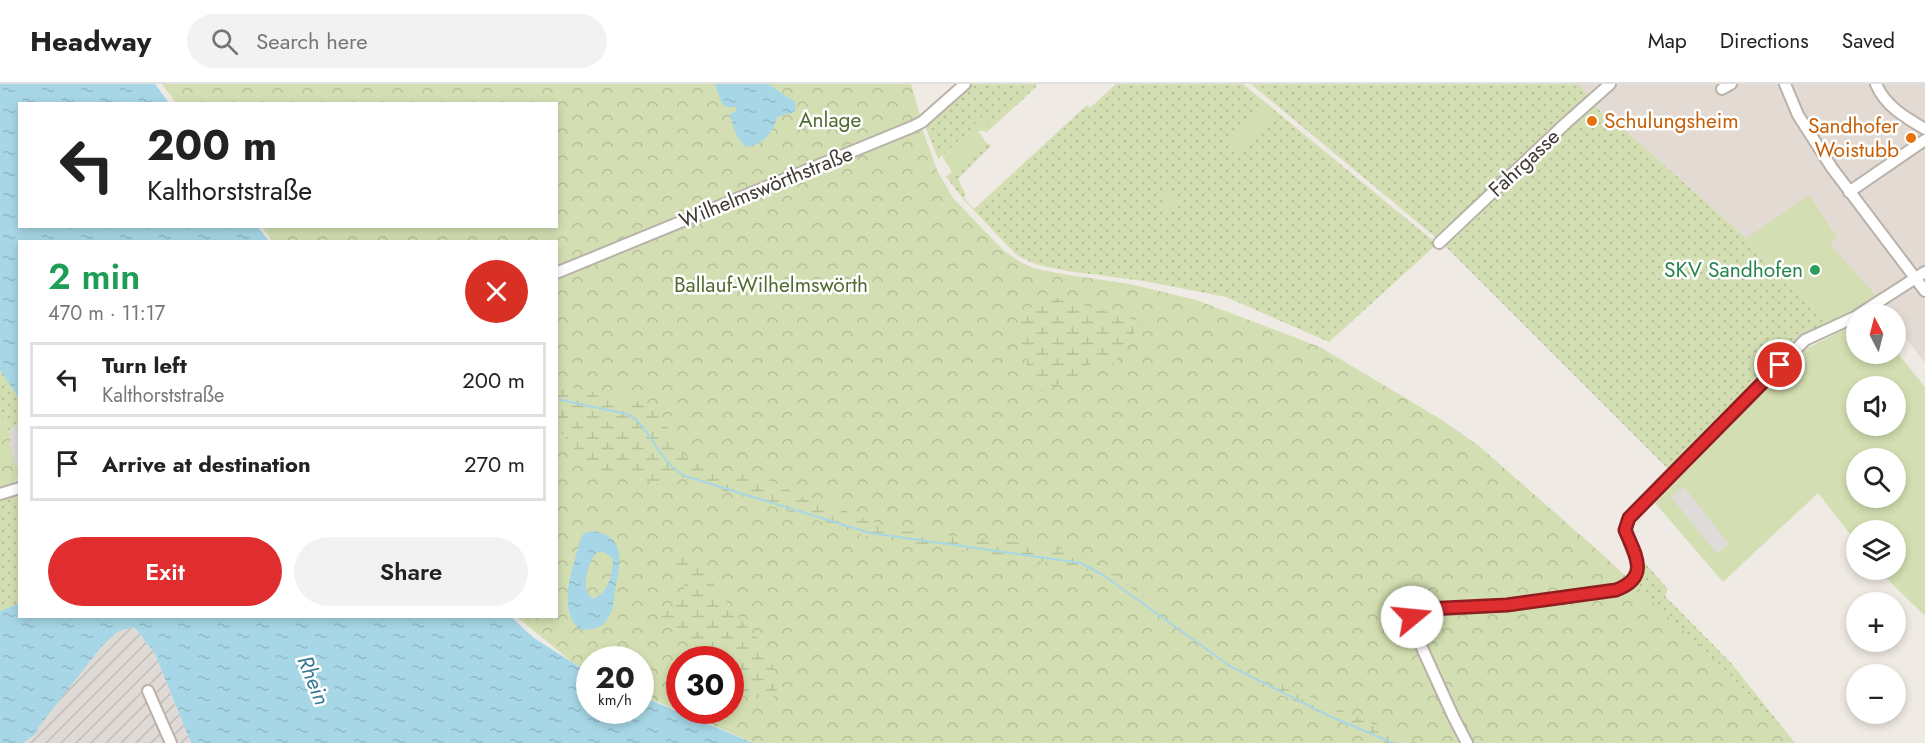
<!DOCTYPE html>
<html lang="en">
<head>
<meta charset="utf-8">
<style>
  :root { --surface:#fff; --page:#f2f2f2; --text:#222; --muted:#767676; --line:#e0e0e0; --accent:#df2d30 }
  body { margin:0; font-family:Jost,sans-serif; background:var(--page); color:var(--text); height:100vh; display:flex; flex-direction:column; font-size:22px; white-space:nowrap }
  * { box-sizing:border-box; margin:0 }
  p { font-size:20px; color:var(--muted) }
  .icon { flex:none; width:33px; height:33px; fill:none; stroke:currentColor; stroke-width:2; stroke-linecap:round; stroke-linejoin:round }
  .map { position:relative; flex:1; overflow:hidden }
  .panel { position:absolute; left:18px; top:156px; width:540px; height:378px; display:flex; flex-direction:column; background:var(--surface); border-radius:0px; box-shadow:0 3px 9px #0003 }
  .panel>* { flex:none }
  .hud { position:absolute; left:18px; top:18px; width:540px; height:126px; border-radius:0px; box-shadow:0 3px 9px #0003; background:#fff; color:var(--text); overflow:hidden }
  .needle { width:39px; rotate:353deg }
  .controls { position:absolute; left:1846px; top:220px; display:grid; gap:12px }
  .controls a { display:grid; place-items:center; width:60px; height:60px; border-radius:50%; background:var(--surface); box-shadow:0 3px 9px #0003; font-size:30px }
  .speed { position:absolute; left:576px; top:562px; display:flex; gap:12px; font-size:30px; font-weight:700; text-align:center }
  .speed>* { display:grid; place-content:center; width:78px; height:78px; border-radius:50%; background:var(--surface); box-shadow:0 3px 9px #0003; line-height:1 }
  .speed small { font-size:15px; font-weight:400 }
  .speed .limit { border:9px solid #d22; background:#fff; color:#111 }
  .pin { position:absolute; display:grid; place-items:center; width:51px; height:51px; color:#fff; margin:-26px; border:3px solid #fff; border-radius:50%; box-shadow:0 2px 6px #0007 }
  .me { position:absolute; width:66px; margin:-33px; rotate:73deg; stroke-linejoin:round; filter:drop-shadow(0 0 4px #0008) }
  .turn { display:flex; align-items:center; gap:21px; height:126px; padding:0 30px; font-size:27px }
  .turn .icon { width:78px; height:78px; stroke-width:2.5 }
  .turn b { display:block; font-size:42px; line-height:51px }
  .round { display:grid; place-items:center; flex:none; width:63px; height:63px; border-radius:32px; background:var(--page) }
  .overview { display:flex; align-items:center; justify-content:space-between; height:102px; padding:0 30px }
  h1 { font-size:36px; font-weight:600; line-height:45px; color:#1e9e55 }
  .action { display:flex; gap:12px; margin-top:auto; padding:12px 30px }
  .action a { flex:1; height:69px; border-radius:36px; background:var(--accent); color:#fff; font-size:24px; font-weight:600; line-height:69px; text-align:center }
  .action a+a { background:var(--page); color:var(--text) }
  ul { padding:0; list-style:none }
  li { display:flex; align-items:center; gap:18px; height:75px; margin:0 12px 9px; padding:0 18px; border:3px solid var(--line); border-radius:0px }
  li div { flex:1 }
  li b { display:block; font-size:22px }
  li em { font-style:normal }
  header { display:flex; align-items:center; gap:36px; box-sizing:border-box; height:84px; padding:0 30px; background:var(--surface); border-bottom:2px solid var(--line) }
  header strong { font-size:28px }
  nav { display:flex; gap:33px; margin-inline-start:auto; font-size:21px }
  .search { width:420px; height:54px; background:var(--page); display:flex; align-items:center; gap:15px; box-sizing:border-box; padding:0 21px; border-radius:33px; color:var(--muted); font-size:22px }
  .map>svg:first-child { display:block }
</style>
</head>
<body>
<header>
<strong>Headway</strong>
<div class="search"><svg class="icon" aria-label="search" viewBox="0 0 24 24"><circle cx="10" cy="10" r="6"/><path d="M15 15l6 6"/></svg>Search here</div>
<nav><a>Map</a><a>Directions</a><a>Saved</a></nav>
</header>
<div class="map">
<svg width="1925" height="659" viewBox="0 0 1925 659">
  <defs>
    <pattern id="industrial-furrows" width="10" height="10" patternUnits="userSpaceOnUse" patternTransform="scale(1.5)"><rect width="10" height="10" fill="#dfdad6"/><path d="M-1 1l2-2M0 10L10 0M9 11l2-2" fill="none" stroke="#c1bcb8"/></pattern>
    <pattern id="grass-dots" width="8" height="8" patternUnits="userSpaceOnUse" patternTransform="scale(1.5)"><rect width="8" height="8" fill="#d3dfb2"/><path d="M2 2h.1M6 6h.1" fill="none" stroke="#b6c09a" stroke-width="1.8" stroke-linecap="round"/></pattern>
    <pattern id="forest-crowns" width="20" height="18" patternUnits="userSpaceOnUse" patternTransform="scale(1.5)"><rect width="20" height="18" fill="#d3dfb2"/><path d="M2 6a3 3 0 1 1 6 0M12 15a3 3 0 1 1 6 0" fill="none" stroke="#b6c09a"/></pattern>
    <pattern id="wetland-marsh" width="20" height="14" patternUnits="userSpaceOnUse" patternTransform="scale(1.5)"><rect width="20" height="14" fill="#d3dfb2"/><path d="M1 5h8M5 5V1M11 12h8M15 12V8" fill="none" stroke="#b6c09a"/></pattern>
    <pattern id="water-ripples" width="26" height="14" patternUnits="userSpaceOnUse" patternTransform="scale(1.5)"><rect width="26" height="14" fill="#a7d7e6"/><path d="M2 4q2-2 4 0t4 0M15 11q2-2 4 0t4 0" fill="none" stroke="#91b9c6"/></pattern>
  </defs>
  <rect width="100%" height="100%" fill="#f0eae4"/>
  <!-- residential -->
  <path fill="#e3dbd3" d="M 1578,0 L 1925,0 L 1925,279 L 1896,241 L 1896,231 L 1888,231 L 1881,223 L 1866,231 L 1832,243 L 1747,155 L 1607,30 L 1605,32 Z"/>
  <!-- industrial -->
  <path fill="url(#industrial-furrows)" d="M 19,519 L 20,532 L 135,544 L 155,570 L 191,659 L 0,659 L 0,527 Z"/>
  <!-- grass -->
  <path fill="url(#grass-dots)" d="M 972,0 L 1037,0 L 1035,4 L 986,49 L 984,47 L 987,44 L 974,44 L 938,75 L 925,42 Z
    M 1116,0 L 1243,0 L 1437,160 L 1329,258 L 1226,213 L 1144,197 L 1067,187 L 1035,180 L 1018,172 L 1002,156 L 965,117 L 946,93 L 986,58 L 991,62 L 958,95 L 965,109 L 964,114 L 974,125 L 1087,21 L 1090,24 Z
    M 1251,0 L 1578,0 C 1588,10 1594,21 1604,31 L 1607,30 L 1747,155 L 1832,243 L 1805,254 L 1671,388 L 1440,157 Z
    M 0,286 L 19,314 L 19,342 L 10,344 L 10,350 L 0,324 Z
    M 0,404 L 2,404 L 5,414 L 19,411 L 20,519 L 0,527 Z
    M 1642,476 L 1668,505 L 1665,512 L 1731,579 L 1795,659 L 1785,659 L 1622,506 L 1641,487 Z"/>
  <!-- forest -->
  <path fill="url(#forest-crowns)" d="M 162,0 L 911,0 L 922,38 L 920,39 L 937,86 L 953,114 L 1004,167 L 1019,177 L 1033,184 L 1062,190 L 1130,200 L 1196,216 L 1320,263 L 1442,336 L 1479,362 L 1602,470 L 1709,570 L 1755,616 L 1792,659 L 754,659 L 680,627 L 730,627 L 730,576 L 680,576 L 680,627 L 641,611 L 640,576 L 590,576 L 589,587 L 572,578 L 517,533 L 556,532 L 556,158 L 272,157 L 262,143 L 556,142 L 556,20 L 176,19 Z
    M 0,324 L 10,350 L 14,376 L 19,388 L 14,399 L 0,404 Z"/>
  <!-- wetland -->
  <path fill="url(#wetland-marsh)" d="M 1044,210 L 1143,238 L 1127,258 L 1111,285 L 1096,276 L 1073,294 L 1036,310 L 1015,240 Z
    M 556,300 L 660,322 L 661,340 L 664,340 C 678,352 671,364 690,376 C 714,390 741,388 766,396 C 779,399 788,406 799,412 C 807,416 815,414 822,417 C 850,428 875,441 905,447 L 1039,461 L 1078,468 L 1089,472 L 1163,527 L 1154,531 L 1102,495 L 1079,483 L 869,453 L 677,392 L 662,402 L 634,392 L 590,385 L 557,343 Z
    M 664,471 L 695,475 L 735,530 L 769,566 L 778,604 L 771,617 L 731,610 L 730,576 L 700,576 L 701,574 C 691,548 681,547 660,533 L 683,514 L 685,498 L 666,478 Z
    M 1278,599 L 1417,659 L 1385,659 L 1277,609 Z"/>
  <!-- pitch -->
  <path fill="#d3dfb2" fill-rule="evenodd" d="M 1261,23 L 1274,37 L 1237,71 L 1224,58 Z
    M 982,33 L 987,36 L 988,42 L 984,47 L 978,47 L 986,58 L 952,88 L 942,72 L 974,44 L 976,34 Z
    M1162 118a9 9 0 1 1 18 0a9 9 0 1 1-18 0Z
    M 1809,111 L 1837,154 L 1830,160 L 1876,212 L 1857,228 L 1830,241 L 1747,154 Z
    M 1857,239 L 1857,270 L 1896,270 L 1896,267 L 1925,303 L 1925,532 L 1878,486 L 1896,486 L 1896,447 L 1857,447 L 1857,459 L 1818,409 L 1723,498 L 1655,419 L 1804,266 ZM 1857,303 L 1896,303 L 1896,342 L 1857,342 ZM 1857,375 L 1896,375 L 1896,414 L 1857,414 Z"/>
  <!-- parking -->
  <path fill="#dedbd9" d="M 19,342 L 19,411 L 5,414 L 2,404 L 14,399 L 19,388 L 14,376 L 10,361 L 10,344 Z
    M 1684,403 L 1729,460 L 1717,470 L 1671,413 Z"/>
  <!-- water -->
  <path fill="url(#water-ripples)" fill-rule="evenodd" d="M 0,0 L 155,0 L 169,19 L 20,20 L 20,142 L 258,143 L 269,157 L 20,158 L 19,314 L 0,286 Z
    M 715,0 L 768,0 L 795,18 L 796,25 L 794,28 L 777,33 C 773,49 764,60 747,63 C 737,58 733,41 730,30 L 736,27 L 736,23 L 725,23 L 721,18 Z
    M 592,447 C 628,452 620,479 615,506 C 614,515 613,530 606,537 C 600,546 590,545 580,546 C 556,523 573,485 580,457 L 583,450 ZM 597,468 L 604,468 L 613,475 C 612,492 609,508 593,515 C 592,514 587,509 587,507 C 583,497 590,475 597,468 Z
    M 19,519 L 20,532 L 511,533 L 534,554 L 589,589 L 590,627 L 640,627 L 641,612 L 753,659 L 191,659 L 155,570 L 135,544 L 129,544 L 117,548 L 101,563 L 38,644 L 38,648 L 23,659 L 0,659 L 0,527 Z"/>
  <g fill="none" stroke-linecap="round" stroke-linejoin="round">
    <!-- stream -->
    <path stroke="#a7d7e6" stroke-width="2" d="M 556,315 L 627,330 C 651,341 656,377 685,392 L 870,449 L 1081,479 L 1103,491 L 1230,582 L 1327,631 L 1393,659"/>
    <!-- minor casing -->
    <g stroke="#bab1a8" stroke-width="14">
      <path id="minor" d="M 1785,0 L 1798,31 L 1832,84 L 1925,207
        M 1876,0 C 1885,22 1906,34 1925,45
        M 1722,5 L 1731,0
        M 1849,108 L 1925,56
        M 1439,159 L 1566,39 L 1610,0
        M 556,189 L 912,43 L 922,38 L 965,0
        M 1858,231 L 1925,188
        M 0,410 L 20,404
        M 148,607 L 171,659
        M 1467,659 L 1453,632 L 1412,542 L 1412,533 L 1417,527 L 1507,521 L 1616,506 C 1664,489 1615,459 1629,434 L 1805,256 L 1857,232"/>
    </g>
    <!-- minor -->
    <use href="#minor" stroke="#fff" stroke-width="10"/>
  </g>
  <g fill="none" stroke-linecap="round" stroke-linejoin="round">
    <!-- route casing -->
    <g stroke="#911d1f" stroke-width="15">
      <path id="route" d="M 1412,533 L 1417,527 L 1425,525 L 1507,521 L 1616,506 C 1651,493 1635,470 1625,446 L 1629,434 L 1780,281"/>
    </g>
    <!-- route -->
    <use href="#route" stroke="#df2d30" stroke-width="10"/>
  </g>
  <!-- markers -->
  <g fill="#e8710a" stroke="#fff" stroke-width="2">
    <circle cx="1592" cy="37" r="6"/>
    <circle cx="1911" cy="54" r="6"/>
  </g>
  <circle fill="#2e9e5b" stroke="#fff" stroke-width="2" cx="1815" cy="186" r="6"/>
  <g text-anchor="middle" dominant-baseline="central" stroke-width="5" stroke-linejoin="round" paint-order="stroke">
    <!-- park labels -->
    <g font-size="21" fill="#506b30" stroke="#fff">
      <text x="830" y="36">Anlage</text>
      <text x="771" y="201">Ballauf-Wilhelmswörth</text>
    </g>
    <!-- food labels -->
    <g font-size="21" fill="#c56008" stroke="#fff" text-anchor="start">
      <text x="1604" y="37">Schulungsheim</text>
      <text x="1899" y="42" text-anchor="end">Sandhofer<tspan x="1899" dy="24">Woistubb</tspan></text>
    </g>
    <!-- street labels -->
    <g font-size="21" fill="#413a35" stroke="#fff">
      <text transform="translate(1524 79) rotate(-43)">Fahrgasse</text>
      <text transform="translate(766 103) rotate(-22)">Wilhelmswörthstraße</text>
    </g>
    <!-- leisure labels -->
    <g font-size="21" fill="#27864d" stroke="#fff" text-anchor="end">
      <text x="1803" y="186">SKV Sandhofen</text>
    </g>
    <!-- water labels -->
    <g font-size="22" font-style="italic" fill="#387a91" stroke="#fff">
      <text transform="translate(314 596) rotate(68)">Rhein</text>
    </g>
  </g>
</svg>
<div class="controls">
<a><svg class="needle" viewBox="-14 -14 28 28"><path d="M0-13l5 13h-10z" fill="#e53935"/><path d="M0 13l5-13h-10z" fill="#767676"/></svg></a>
<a><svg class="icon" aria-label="sound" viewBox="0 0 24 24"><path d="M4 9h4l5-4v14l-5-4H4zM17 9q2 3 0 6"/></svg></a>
<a><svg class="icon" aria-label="search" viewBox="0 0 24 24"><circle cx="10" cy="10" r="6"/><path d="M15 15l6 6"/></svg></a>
<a><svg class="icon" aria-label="layers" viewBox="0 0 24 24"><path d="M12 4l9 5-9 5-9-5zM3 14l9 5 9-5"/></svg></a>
<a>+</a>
<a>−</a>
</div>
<div class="speed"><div>20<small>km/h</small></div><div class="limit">30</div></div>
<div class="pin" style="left:1780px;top:281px;background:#d93025"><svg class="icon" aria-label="arrive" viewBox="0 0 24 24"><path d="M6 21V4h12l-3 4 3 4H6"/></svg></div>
<svg class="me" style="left:1412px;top:533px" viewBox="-20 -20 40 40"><circle r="19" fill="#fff"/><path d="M0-13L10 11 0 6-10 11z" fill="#df2d30"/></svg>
<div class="hud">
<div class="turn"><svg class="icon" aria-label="left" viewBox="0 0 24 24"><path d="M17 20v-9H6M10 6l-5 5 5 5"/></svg><div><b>200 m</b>Kalthorststraße</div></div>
</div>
<section class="panel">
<div class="overview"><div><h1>2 min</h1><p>470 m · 11:17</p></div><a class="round" style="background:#d93025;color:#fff"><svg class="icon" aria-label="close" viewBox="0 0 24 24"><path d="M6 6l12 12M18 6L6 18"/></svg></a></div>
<ul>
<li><svg class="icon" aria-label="left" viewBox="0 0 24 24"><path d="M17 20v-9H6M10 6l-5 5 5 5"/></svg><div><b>Turn left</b><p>Kalthorststraße</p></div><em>200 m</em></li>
<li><svg class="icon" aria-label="arrive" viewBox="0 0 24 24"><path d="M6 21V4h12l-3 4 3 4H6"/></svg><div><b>Arrive at destination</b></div><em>270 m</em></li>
</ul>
<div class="action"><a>Exit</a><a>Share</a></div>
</section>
</div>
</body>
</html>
